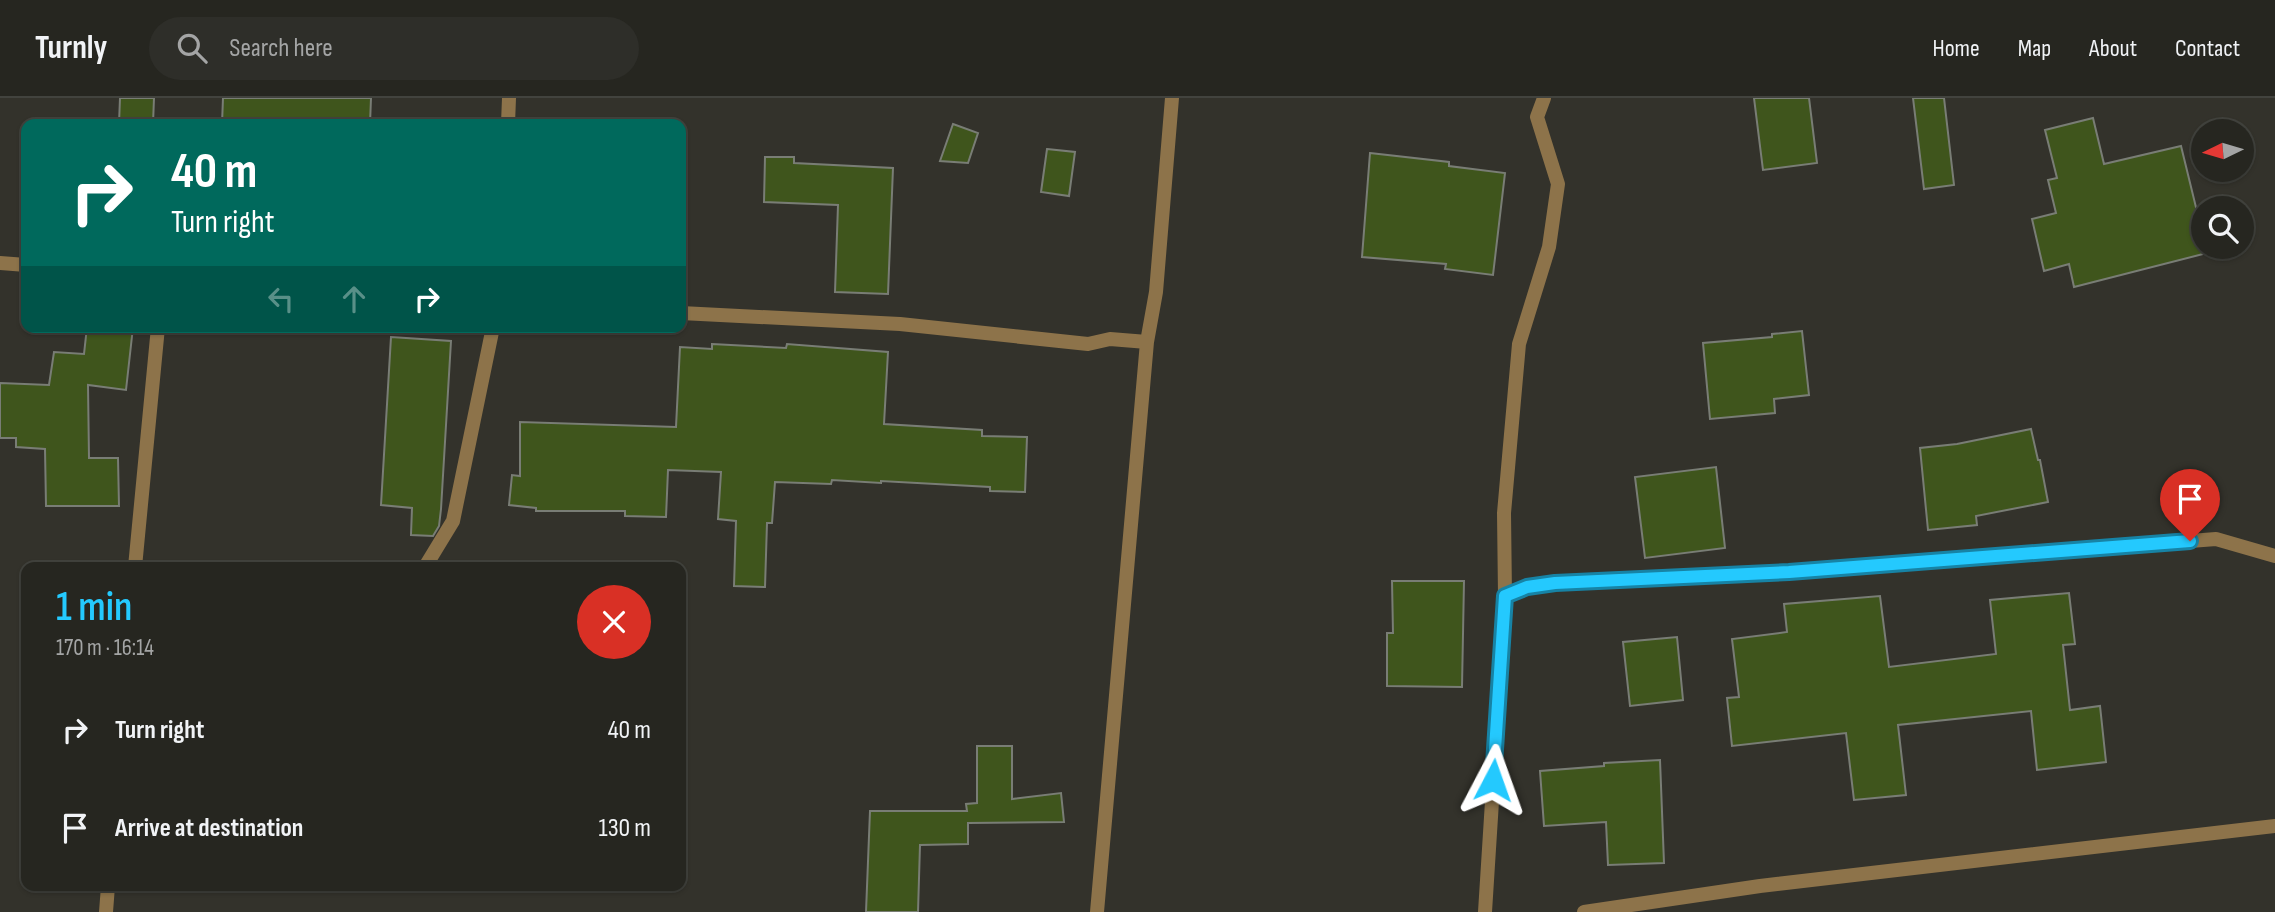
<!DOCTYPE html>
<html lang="en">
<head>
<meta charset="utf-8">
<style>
  :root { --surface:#262620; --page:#2e2e29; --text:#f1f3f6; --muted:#a4a5a5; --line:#42433e; --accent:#24c9fe }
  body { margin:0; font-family:"Sofia Sans Condensed",sans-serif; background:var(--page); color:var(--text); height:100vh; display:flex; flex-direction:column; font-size:26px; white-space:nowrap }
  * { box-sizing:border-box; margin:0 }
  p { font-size:23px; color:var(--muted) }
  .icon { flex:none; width:38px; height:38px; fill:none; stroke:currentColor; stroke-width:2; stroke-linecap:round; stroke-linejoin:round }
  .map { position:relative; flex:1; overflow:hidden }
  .details { position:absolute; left:21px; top:464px; width:665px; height:329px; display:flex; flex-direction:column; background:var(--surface); border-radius:14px; box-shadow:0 2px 5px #0004,0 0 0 2px var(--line) }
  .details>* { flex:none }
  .hud { position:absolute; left:21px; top:21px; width:665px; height:214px; border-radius:14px; box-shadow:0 2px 5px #0004,0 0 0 2px var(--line); background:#00695c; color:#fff; overflow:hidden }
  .needle { width:46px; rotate:265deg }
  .buttons { position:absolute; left:2191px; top:21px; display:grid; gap:14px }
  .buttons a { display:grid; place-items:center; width:63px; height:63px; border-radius:50%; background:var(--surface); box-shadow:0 2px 5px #0004,0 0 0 2px var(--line); font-size:35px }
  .pin { position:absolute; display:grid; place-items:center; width:60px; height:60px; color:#fff; margin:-72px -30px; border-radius:50% 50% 50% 0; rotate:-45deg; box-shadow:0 0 7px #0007 }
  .pin .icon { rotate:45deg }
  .me { position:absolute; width:77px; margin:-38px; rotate:4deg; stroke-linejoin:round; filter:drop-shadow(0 0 5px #0008) }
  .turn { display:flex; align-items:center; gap:24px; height:147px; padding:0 35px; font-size:32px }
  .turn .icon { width:91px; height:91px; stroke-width:2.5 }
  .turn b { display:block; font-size:49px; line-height:60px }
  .lanes { display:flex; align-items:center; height:66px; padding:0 35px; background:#0003; justify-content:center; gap:35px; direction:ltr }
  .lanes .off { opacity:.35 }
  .round { display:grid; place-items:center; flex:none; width:74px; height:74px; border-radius:37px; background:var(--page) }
  .headline { display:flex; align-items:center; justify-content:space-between; height:119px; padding:0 35px }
  h1 { font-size:42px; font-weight:600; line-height:52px; color:var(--accent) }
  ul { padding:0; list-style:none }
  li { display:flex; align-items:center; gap:21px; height:98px; padding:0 35px }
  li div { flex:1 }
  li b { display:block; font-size:26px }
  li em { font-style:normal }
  header { display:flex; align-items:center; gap:42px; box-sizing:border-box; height:98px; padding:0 35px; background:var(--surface); border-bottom:2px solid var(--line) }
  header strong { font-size:33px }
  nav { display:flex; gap:38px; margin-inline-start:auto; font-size:24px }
  .search { width:490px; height:63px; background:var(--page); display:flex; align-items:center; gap:18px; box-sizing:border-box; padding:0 24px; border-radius:38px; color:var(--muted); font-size:26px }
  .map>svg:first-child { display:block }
</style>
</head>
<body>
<header>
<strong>Turnly</strong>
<div class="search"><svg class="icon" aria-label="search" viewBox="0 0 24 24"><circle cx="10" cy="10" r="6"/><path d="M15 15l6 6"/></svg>Search here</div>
<nav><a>Home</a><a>Map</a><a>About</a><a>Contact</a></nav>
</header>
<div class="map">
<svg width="2275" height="814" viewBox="0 0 2275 814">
  <rect width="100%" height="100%" fill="#33322b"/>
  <!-- building -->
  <path fill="#3f551c" stroke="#797d75" stroke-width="2" d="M 120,0 L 154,0 L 153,26 L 119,26 Z
    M 223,0 L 371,0 L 370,26 L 222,26 Z
    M 1754,0 L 1809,0 L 1817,65 L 1763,72 Z
    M 1913,0 L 1944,0 L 1954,87 L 1924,91 Z
    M 2093,20 L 2104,66 L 2181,48 L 2203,138 L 2203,149 L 2206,149 L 2207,155 L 2074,189 L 2069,166 L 2044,173 L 2032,121 L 2056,115 L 2048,82 L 2057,80 L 2045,32 Z
    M 953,26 L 978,35 L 968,65 L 940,63 Z
    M 1047,51 L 1075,54 L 1069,98 L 1041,94 Z
    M 1370,55 L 1449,64 L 1449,68 L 1505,75 L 1493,177 L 1445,171 L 1446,166 L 1362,159 Z
    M 765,59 L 794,59 L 794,65 L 893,70 L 888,196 L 835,194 L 838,107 L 764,104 Z
    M 87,229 L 133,229 L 126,292 L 88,287 L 89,360 L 118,360 L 119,408 L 46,408 L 45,351 L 16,349 L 16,340 L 0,340 L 0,285 L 49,287 L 54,254 L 84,256 Z
    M 1802,233 L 1809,297 L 1774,301 L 1775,315 L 1710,321 L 1703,245 L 1772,239 L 1772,236 Z
    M 391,239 L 451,243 L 441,411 L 439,428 L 433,438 L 411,437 L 412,410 L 381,407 Z
    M 712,246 L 786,250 L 787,246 L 888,254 L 884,326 L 982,332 L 982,338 L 1027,339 L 1025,394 L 990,393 L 990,389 L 881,383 L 881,385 L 832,382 L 831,386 L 775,384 L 772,425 L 767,425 L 765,489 L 734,488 L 736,423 L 718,421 L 721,374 L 668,372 L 666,419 L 625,418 L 625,413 L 536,413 L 536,410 L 509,407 L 512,377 L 520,378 L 520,324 L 676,329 L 680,249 L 712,251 Z
    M 2031,331 L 2038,362 L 2040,362 L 2048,404 L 1976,418 L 1977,427 L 1928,432 L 1920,350 L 1957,346 Z
    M 1716,369 L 1725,450 L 1645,460 L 1635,379 Z
    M 1392,483 L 1464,483 L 1462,589 L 1387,588 L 1387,535 L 1393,535 Z
    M 2069,495 L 2075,546 L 2063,547 L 2070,612 L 2100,608 L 2106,664 L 2037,672 L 2031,613 L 1898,627 L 1906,697 L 1854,702 L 1846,635 L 1732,648 L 1727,600 L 1739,599 L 1732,541 L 1787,534 L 1784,506 L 1880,498 L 1889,569 L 1996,556 L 1990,502 Z
    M 1677,539 L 1683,602 L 1630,608 L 1623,544 Z
    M 977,648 L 1012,648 L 1012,701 L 1061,695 L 1064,724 L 968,725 L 968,746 L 920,747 L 918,814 L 866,814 L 870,713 L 967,713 L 966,706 L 977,705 Z
    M 1660,662 L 1664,765 L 1608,767 L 1606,724 L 1544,728 L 1540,673 L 1604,668 L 1604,665 Z"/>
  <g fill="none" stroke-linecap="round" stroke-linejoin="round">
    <!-- minor -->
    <path stroke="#8d734a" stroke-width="14" d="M 508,26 L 509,0
      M 0,165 L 26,167
      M 681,215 L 900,226 L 1088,246 L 1110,241 L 1147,244 L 1156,194 L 1172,0
      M 135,469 L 158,229
      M 425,469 L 453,423 L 493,229
      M 1505,498 L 1504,415 L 1519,246 L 1549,149 L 1558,86 L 1537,19 L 1544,0
      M 106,814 L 108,788
      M 1097,814 L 1147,244
      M 1485,814 L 1505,498 L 1527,489 L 1555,485 L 1789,474 L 2216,441 L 2275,458
      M 1584,814 L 1760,788 L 2275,728"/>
  </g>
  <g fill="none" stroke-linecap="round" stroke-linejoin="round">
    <!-- route casing -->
    <g stroke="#1783a5" stroke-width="18">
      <path id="route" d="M 1493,682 L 1505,498 L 1527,489 L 1555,485 L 1789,474 L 2190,443"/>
    </g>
    <!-- route -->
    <use href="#route" stroke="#24c9fe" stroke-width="12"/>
  </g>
</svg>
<div class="buttons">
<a><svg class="needle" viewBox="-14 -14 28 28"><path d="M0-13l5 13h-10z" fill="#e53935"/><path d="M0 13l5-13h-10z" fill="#a4a5a5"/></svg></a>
<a><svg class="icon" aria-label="search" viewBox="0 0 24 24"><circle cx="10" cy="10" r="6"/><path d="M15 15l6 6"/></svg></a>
</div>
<div class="pin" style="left:2190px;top:443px;background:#d93025"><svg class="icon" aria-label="arrive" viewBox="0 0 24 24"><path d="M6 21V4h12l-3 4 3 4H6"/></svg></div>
<svg class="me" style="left:1493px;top:682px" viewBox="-20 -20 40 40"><path d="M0-17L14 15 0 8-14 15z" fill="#24c9fe" stroke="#fff" stroke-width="4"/></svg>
<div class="hud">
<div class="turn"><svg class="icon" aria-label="right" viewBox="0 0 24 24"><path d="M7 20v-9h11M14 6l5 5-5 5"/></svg><div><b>40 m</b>Turn right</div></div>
<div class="lanes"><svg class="icon off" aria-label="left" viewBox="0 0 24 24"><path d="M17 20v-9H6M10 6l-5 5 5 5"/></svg><svg class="icon off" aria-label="ahead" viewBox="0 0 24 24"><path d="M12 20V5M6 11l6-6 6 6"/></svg><svg class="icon" aria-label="right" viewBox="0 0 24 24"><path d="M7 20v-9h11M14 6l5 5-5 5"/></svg></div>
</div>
<section class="details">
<div class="headline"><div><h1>1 min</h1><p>170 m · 16:14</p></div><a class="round" style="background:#d93025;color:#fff"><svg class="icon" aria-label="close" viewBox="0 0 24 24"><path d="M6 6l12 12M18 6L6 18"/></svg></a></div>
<ul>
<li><svg class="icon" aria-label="right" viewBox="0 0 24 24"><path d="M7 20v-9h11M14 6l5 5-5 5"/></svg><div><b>Turn right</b></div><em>40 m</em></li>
<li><svg class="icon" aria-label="arrive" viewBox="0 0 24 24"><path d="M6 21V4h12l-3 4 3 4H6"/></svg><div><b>Arrive at destination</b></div><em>130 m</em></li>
</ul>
</section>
</div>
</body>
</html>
